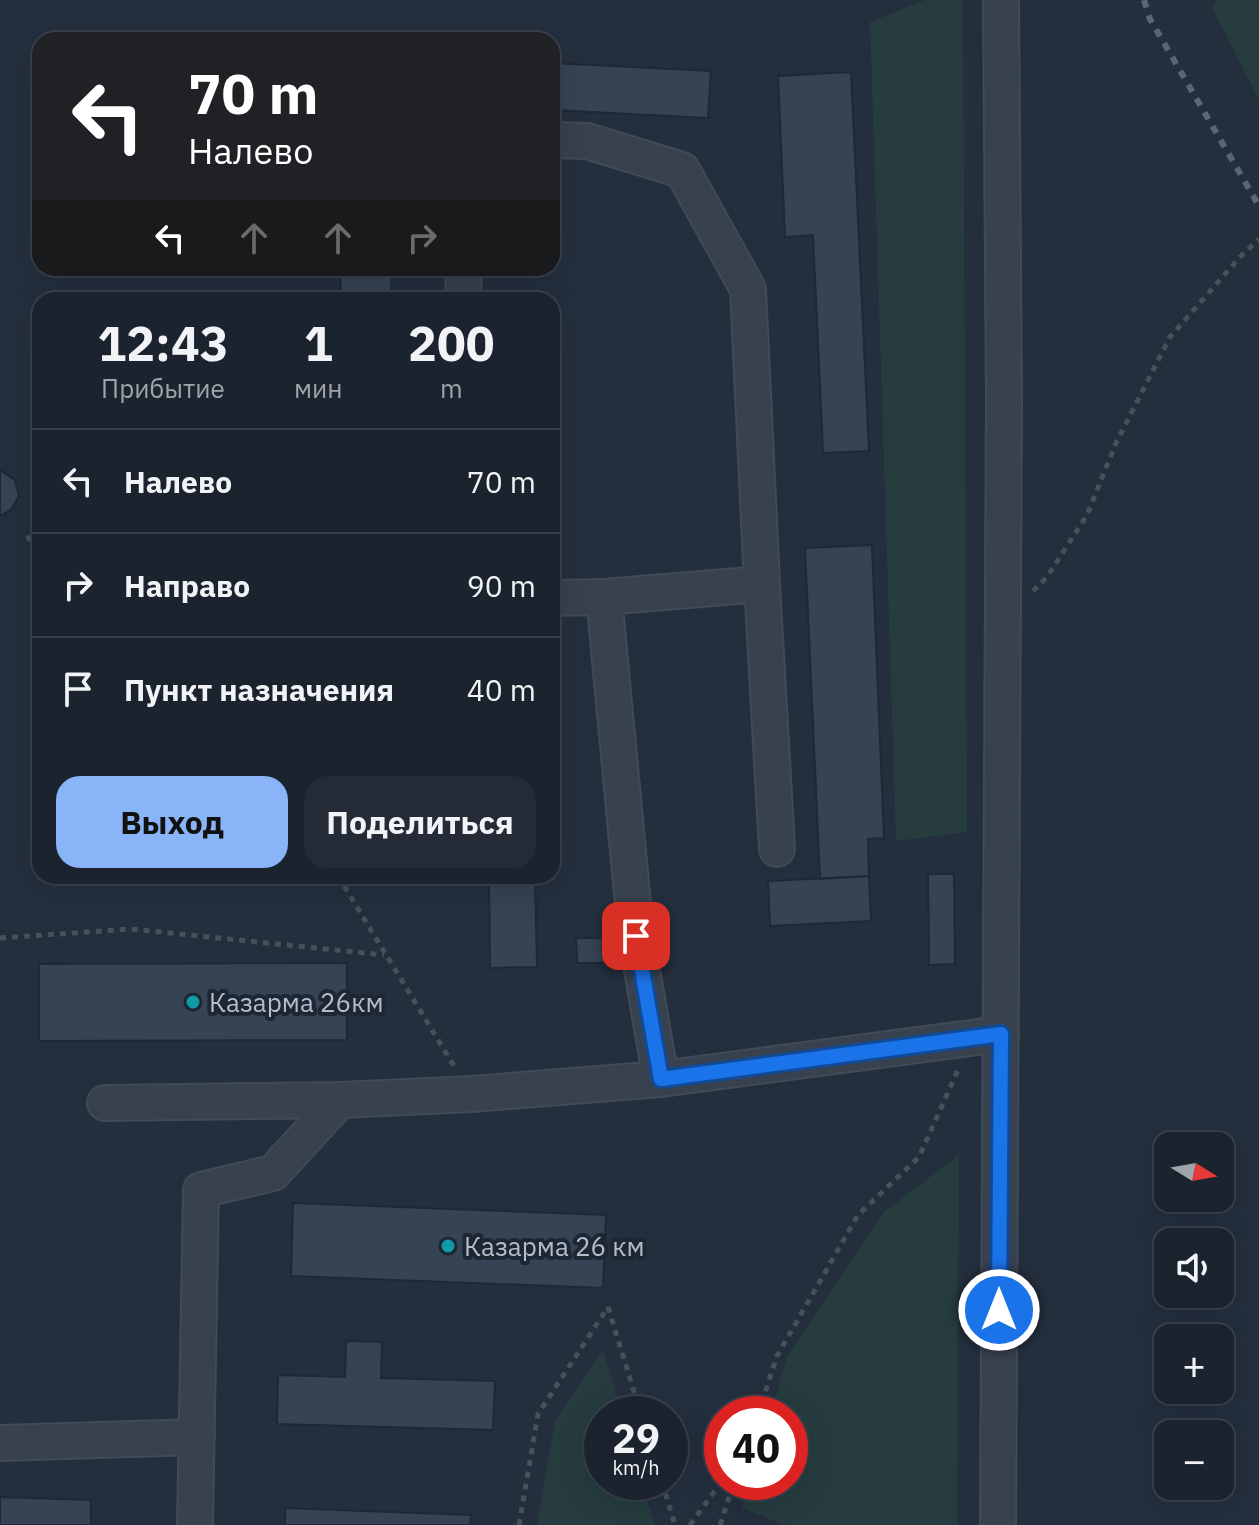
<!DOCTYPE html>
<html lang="ru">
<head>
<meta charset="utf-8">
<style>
  :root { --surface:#1b232e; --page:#242b36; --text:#f1f3f6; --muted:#a0a4aa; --line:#39404a; --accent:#8ab4f8 }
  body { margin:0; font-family:"IBM Plex Sans",sans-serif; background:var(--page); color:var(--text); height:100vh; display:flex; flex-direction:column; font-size:30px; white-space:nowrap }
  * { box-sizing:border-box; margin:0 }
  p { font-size:26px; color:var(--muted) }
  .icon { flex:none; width:44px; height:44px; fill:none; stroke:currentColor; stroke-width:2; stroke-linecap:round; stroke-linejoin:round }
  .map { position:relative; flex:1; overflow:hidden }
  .sheet { position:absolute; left:32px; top:292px; width:528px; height:592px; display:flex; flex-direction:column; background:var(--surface); border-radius:24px; box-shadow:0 8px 32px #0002,0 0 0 2px var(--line) }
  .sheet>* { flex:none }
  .top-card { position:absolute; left:32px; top:32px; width:528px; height:244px; border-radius:24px; box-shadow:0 8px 32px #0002,0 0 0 2px var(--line); background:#202124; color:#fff; overflow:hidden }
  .needle { width:52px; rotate:101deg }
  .controls { position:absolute; left:1154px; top:1132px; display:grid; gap:16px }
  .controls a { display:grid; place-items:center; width:80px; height:80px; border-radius:16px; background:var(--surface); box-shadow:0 8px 32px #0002,0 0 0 2px var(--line); font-size:40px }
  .speed { position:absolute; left:584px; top:1396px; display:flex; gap:16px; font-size:40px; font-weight:700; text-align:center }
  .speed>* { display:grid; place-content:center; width:104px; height:104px; border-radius:50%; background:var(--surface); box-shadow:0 8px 32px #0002,0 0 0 2px var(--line); line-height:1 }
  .speed small { font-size:20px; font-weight:400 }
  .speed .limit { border:12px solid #d22; background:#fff; color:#111 }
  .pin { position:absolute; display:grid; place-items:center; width:68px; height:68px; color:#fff; margin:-34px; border-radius:16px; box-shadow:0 4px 12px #0006 }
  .me { position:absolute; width:88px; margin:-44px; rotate:0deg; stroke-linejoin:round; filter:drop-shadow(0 0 6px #0008) }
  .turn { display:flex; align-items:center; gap:28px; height:168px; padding:0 24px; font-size:36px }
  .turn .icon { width:104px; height:104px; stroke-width:2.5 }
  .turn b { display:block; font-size:56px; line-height:68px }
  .lanes { display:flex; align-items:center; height:76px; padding:0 24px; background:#0003; justify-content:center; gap:40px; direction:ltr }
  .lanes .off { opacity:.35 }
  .eta { display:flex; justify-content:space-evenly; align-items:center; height:136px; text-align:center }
  .eta b { font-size:48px; font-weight:700; line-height:56px }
  .primary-button { display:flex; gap:16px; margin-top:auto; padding:16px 24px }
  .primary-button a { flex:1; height:92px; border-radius:24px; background:var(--accent); color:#111; font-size:32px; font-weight:700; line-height:92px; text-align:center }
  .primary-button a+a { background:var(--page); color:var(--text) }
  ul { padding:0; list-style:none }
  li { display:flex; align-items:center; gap:24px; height:104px; padding:0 24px; border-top:2px solid var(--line) }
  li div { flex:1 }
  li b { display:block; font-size:30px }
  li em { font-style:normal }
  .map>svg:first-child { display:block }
</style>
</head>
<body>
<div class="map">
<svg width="1259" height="1525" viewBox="0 0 1259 1525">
  <rect width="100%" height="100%" fill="#242f3e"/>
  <!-- green -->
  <path fill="#263c3f" d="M 925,0 L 963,0 L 967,832 L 896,841 L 870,22 Z
    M 1217,0 L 1259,0 L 1259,100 L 1212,7 Z
    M 959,1155 L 957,1525 L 785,1525 L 742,1508 L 749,1482 L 790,1482 L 790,1414 L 770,1414 L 787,1357 L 884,1212 Z
    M 603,1349 L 622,1414 L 602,1414 L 602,1482 L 642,1482 L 654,1525 L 537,1525 L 555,1422 Z"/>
  <!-- building -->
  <path fill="#364354" stroke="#1f2835" stroke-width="2" d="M 552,63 L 711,71 L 708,118 L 552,110 Z
    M 851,72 L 869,451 L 823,453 L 813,235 L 785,237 L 778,76 Z
    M 341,268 L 392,268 L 391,300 L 340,300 Z
    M 0,470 L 15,480 L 19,496 L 11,510 L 0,516 Z
    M 872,545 L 884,838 L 868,839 L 869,876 L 820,879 L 805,548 Z
    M 928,874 L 954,874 L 955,964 L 929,965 Z
    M 489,876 L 535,876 L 537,967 L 490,968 Z
    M 869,876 L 871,921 L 770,926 L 768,881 Z
    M 576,938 L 614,938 L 614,963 L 577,963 Z
    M 347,963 L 347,1040 L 39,1041 L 39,964 Z
    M 293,1203 L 606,1215 L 603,1288 L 291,1276 Z
    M 346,1341 L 382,1342 L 381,1378 L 495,1381 L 493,1430 L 277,1424 L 278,1375 L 345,1377 Z
    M 0,1497 L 91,1500 L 91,1525 L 0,1525 Z
    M 285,1508 L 471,1515 L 470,1525 L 285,1525 Z"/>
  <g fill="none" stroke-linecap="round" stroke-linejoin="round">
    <!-- minor casing -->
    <g stroke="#414a57" stroke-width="38">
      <path id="minor" d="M 552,140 L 587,141 L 682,170 L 748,289 L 762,584 L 604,597 L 636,936 L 661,1079
        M 463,300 L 464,268
        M 762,584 L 777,849
        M 552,598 L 604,597
        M 105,1103 L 340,1100
        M 0,1443 L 197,1437
        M 195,1525 L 201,1190 L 273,1173 L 340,1100 L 472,1094 L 661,1079 L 1001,1034
        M 998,1525 L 1004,401 L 1001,0"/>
    </g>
    <!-- path -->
    <path stroke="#3f5557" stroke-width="5" stroke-dasharray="6 6" stroke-linecap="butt" d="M 27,536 L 40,553
      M 1033,591 L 1047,577 L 1087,515 L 1116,443 L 1170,337 L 1240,257 L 1259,239
      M 338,876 L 454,1066
      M 0,938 L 131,929 L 384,955
      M 608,1307 L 641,1414
      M 758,1414 L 777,1356 L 858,1215 L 919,1157 L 958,1070
      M 662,1482 L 675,1525
      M 519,1525 L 538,1414 L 608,1307
      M 690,1525 L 722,1481
      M 720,1525 L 734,1482"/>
    <!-- minor -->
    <use href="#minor" stroke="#38414e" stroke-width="34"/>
    <!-- rail -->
    <path stroke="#5a6575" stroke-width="6" stroke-dasharray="8 8" stroke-linecap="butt" d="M 1144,0 L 1150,19 L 1259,206"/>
  </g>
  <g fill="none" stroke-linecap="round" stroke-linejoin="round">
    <!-- route casing -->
    <g stroke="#114b97" stroke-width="20">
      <path id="route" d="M 636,936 L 661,1079 L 1001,1034 L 999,1310"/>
    </g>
    <!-- route -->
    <use href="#route" stroke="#1a73e8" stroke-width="14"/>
  </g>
  <!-- markers -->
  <g fill="#0f9aa8" stroke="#1d2633" stroke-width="3">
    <circle cx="193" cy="1002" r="8"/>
    <circle cx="448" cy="1246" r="8"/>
  </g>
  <g text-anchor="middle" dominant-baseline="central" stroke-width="8" stroke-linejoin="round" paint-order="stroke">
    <!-- poi labels -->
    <g font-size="26" fill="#b4bcc9" stroke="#1d2633" text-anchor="start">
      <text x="209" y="1002">Казарма 26км</text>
      <text x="464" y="1246">Казарма 26 км</text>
    </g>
  </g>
</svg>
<div class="controls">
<a><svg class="needle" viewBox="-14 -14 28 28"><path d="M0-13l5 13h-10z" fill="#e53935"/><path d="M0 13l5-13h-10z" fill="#a0a4aa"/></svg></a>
<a><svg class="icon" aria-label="sound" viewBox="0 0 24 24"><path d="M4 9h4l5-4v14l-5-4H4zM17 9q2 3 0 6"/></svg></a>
<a>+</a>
<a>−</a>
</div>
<div class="speed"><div>29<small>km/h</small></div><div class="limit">40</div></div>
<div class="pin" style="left:636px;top:936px;background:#d93025"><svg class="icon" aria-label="arrive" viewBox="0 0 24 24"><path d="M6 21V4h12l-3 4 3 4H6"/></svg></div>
<svg class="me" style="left:999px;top:1310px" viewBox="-20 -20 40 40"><circle r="17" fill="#1a73e8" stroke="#fff" stroke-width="3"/><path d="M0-11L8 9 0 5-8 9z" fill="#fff"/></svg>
<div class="top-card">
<div class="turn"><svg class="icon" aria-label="left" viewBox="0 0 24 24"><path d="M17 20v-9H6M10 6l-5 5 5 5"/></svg><div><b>70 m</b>Налево</div></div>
<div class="lanes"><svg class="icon" aria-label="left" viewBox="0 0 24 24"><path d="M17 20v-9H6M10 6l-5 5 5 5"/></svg><svg class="icon off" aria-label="ahead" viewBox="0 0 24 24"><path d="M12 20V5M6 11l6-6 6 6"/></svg><svg class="icon off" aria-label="ahead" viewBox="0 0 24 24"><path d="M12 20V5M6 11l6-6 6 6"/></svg><svg class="icon off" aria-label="right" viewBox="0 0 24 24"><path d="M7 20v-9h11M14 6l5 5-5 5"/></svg></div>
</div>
<section class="sheet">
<div class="eta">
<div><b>12:43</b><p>Прибытие</p></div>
<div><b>1</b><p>мин</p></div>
<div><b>200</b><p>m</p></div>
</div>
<ul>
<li><svg class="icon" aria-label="left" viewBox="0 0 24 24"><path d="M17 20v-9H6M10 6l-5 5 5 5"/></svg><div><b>Налево</b></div><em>70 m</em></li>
<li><svg class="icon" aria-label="right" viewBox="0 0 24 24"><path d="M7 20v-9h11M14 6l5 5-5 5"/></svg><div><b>Направо</b></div><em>90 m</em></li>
<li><svg class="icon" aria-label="arrive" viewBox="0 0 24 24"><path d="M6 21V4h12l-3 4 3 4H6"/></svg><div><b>Пункт назначения</b></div><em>40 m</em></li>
</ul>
<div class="primary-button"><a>Выход</a><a>Поделиться</a></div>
</section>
</div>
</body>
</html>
